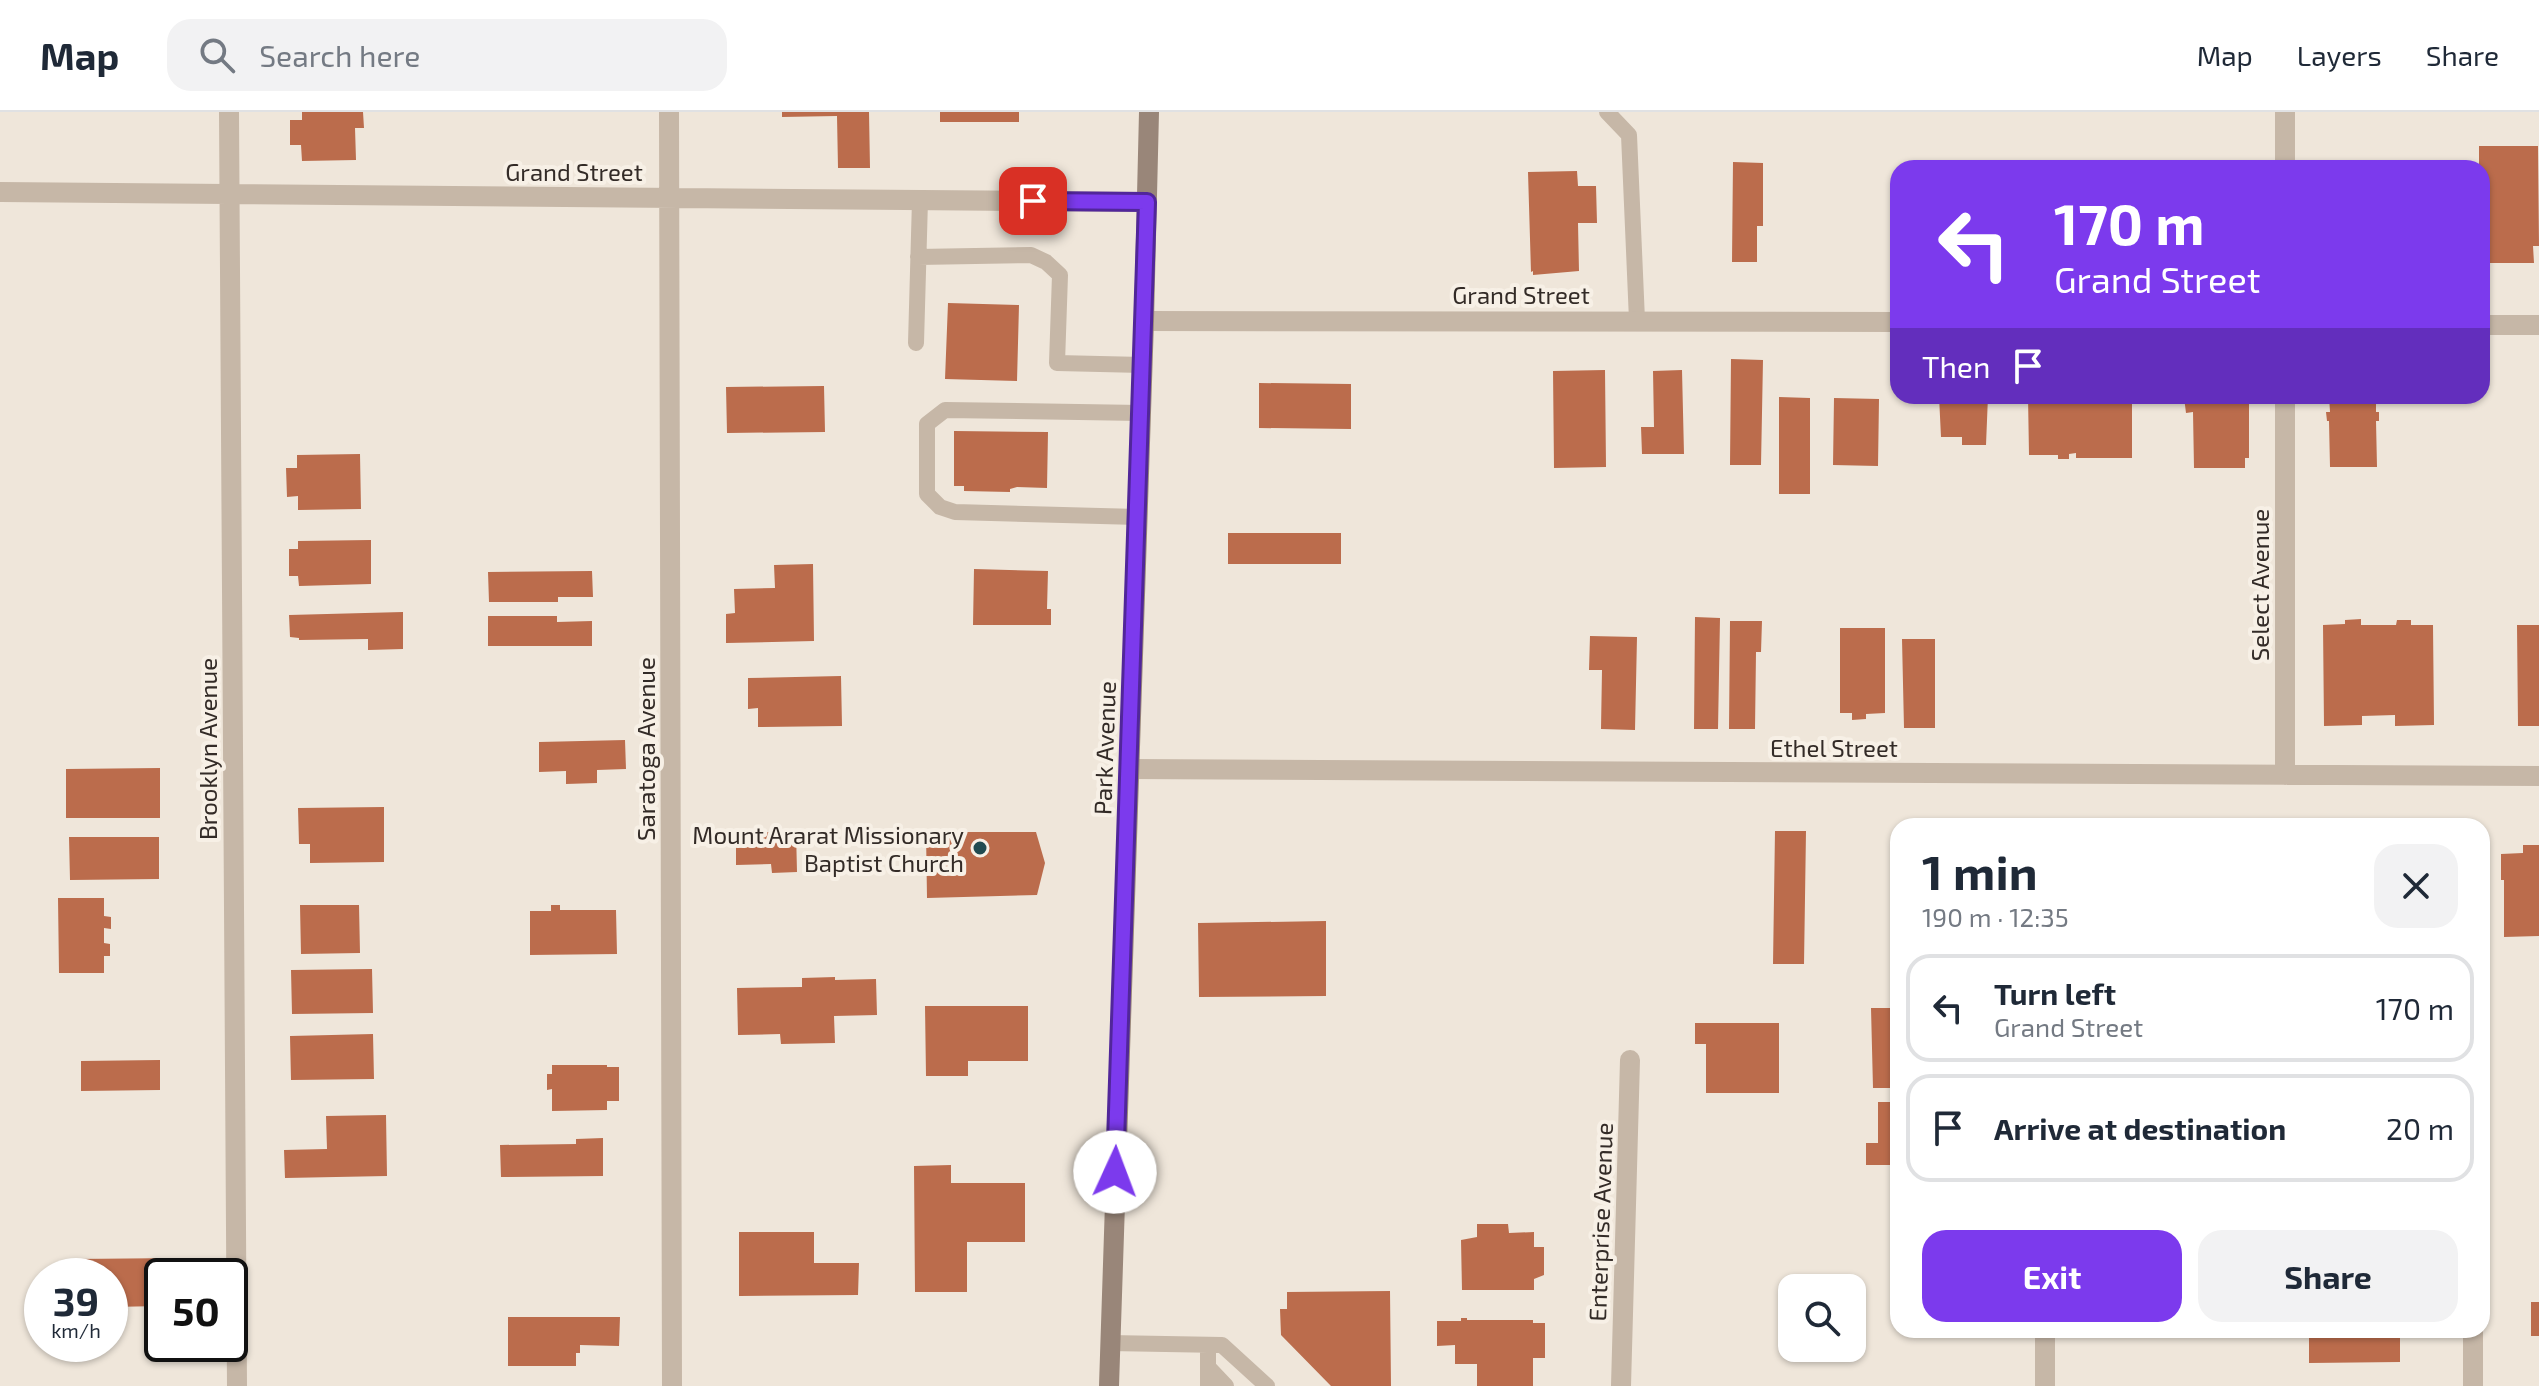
<!DOCTYPE html>
<html lang="en">
<head>
<meta charset="utf-8">
<style>
  :root { --surface:#fff; --page:#f2f2f3; --text:#1f2937; --muted:#747a83; --line:#e0e1e3; --accent:#7c3aed }
  body { margin:0; font-family:"Exo 2",sans-serif; background:var(--page); color:var(--text); height:100vh; display:flex; flex-direction:column; font-size:30px; white-space:nowrap }
  * { box-sizing:border-box; margin:0 }
  p { font-size:26px; color:var(--muted) }
  .icon { flex:none; width:44px; height:44px; fill:none; stroke:currentColor; stroke-width:2; stroke-linecap:round; stroke-linejoin:round }
  .map { position:relative; flex:1; overflow:hidden }
  .side { position:absolute; left:1890px; top:706px; width:600px; height:520px; display:flex; flex-direction:column; background:var(--surface); border-radius:24px; box-shadow:0 2px 6px #0004 }
  .side>* { flex:none }
  .top-card { position:absolute; left:1890px; top:48px; width:600px; height:244px; border-radius:24px; box-shadow:0 2px 6px #0004; background:#7c3aed; color:#fff; overflow:hidden }
  .controls { position:absolute; left:1778px; top:1162px; display:grid; gap:16px }
  .controls a { display:grid; place-items:center; width:88px; height:88px; border-radius:16px; background:var(--surface); box-shadow:0 2px 6px #0004; font-size:40px }
  .speed { position:absolute; left:24px; top:1146px; display:flex; gap:16px; font-size:40px; font-weight:700; text-align:center }
  .speed>* { display:grid; place-content:center; width:104px; height:104px; border-radius:50%; background:var(--surface); box-shadow:0 2px 6px #0004; line-height:1 }
  .speed small { font-size:20px; font-weight:400 }
  .speed .limit { border:4px solid #111; border-radius:12px; background:#fff; color:#111 }
  .pin { position:absolute; display:grid; place-items:center; width:68px; height:68px; color:#fff; margin:-34px; border-radius:16px; box-shadow:0 4px 12px #0006 }
  .me { position:absolute; width:88px; margin:-44px; rotate:2deg; stroke-linejoin:round; filter:drop-shadow(0 0 6px #0008) }
  .turn { display:flex; align-items:center; gap:28px; height:168px; padding:0 32px; font-size:36px }
  .turn .icon { width:104px; height:104px; stroke-width:2.5 }
  .turn b { display:block; font-size:56px; line-height:68px }
  .then { display:flex; align-items:center; height:76px; padding:0 32px; background:#0003; gap:16px; font-size:30px }
  .round { display:grid; place-items:center; flex:none; width:84px; height:84px; border-radius:24px; background:var(--page) }
  .head { display:flex; align-items:center; justify-content:space-between; height:136px; padding:0 32px }
  h1 { font-size:48px; font-weight:700; line-height:60px }
  .button { display:flex; gap:16px; margin-top:auto; padding:16px 32px }
  .button a { flex:1; height:92px; border-radius:24px; background:var(--accent); color:#fff; font-size:32px; font-weight:700; line-height:92px; text-align:center }
  .button a+a { background:var(--page); color:var(--text) }
  ul { padding:0; list-style:none }
  li { display:flex; align-items:center; gap:24px; height:108px; margin:0 16px 12px; padding:0 16px; border:4px solid var(--line); border-radius:24px }
  li div { flex:1 }
  li b { display:block; font-size:30px }
  li em { font-style:normal }
  header { display:flex; align-items:center; gap:48px; box-sizing:border-box; height:112px; padding:0 40px; background:var(--surface); border-bottom:2px solid var(--line) }
  header strong { font-size:38px }
  nav { display:flex; gap:44px; margin-inline-start:auto; font-size:28px }
  .search { width:560px; height:72px; background:var(--page); display:flex; align-items:center; gap:20px; box-sizing:border-box; padding:0 28px; border-radius:24px; color:var(--muted); font-size:30px }
  .map>svg:first-child { display:block }
</style>
</head>
<body>
<header>
<strong>Map</strong>
<div class="search"><svg class="icon" aria-label="search" viewBox="0 0 24 24"><circle cx="10" cy="10" r="6"/><path d="M15 15l6 6"/></svg>Search here</div>
<nav><a>Map</a><a>Layers</a><a>Share</a></nav>
</header>
<div class="map">
<svg width="2539" height="1274" viewBox="0 0 2539 1274">
  <rect width="100%" height="100%" fill="#efe6da"/>
  <!-- building -->
  <path fill="#bb6c4c" d="M 302,0 L 363,0 L 364,16 L 355,16 L 356,48 L 302,49 L 301,33 L 290,33 L 290,8 L 302,8 Z
    M 782,0 L 869,0 L 870,56 L 838,56 L 837,4 L 782,5 Z
    M 940,0 L 1019,0 L 1019,10 L 940,10 Z
    M 2479,34 L 2538,34 L 2539,134 L 2533,134 L 2534,151 L 2482,151 L 2482,56 L 2479,56 Z
    M 1733,50 L 1763,51 L 1763,114 L 1757,114 L 1757,150 L 1732,150 Z
    M 1577,59 L 1578,74 L 1596,74 L 1597,111 L 1578,111 L 1579,159 L 1533,163 L 1533,159 L 1531,160 L 1528,60 Z
    M 948,191 L 1019,193 L 1017,269 L 945,267 Z
    M 1731,247 L 1763,248 L 1761,353 L 1730,353 Z
    M 1605,258 L 1606,355 L 1554,356 L 1553,259 Z
    M 1682,258 L 1684,342 L 1642,342 L 1641,315 L 1654,315 L 1653,259 Z
    M 1259,271 L 1351,272 L 1351,317 L 1259,316 Z
    M 824,274 L 825,320 L 727,321 L 726,275 Z
    M 1939,284 L 1988,284 L 1986,333 L 1962,333 L 1962,325 L 1941,325 Z
    M 2028,284 L 2132,284 L 2132,346 L 2076,346 L 2076,341 L 2069,342 L 2069,347 L 2058,347 L 2058,343 L 2029,343 Z
    M 2249,284 L 2249,346 L 2245,346 L 2245,356 L 2194,356 L 2193,300 L 2186,301 L 2184,285 Z
    M 2329,284 L 2376,284 L 2376,300 L 2379,300 L 2379,309 L 2376,309 L 2377,355 L 2330,355 L 2329,309 L 2327,309 L 2326,300 L 2330,300 Z
    M 1779,285 L 1810,286 L 1810,382 L 1779,382 Z
    M 1834,286 L 1879,287 L 1878,354 L 1833,353 Z
    M 954,319 L 1048,320 L 1047,376 L 1017,375 L 1010,377 L 1010,380 L 964,379 L 964,374 L 954,374 Z
    M 360,342 L 361,397 L 298,398 L 298,384 L 287,385 L 286,356 L 297,356 L 297,343 Z
    M 1228,421 L 1341,421 L 1341,452 L 1228,452 Z
    M 371,428 L 371,472 L 299,474 L 298,464 L 289,464 L 289,437 L 298,437 L 298,429 Z
    M 813,452 L 814,529 L 726,531 L 726,502 L 735,501 L 734,477 L 775,476 L 774,453 Z
    M 974,457 L 1048,459 L 1047,497 L 1051,497 L 1051,513 L 973,513 Z
    M 592,459 L 593,485 L 558,485 L 558,490 L 489,490 L 488,460 Z
    M 403,500 L 403,537 L 368,538 L 368,527 L 299,528 L 299,526 L 290,525 L 289,503 Z
    M 488,504 L 557,504 L 557,510 L 592,509 L 592,534 L 488,534 Z
    M 1695,505 L 1720,506 L 1718,617 L 1694,617 Z
    M 2361,507 L 2361,513 L 2396,513 L 2397,508 L 2411,508 L 2411,513 L 2433,513 L 2434,613 L 2395,614 L 2395,603 L 2362,604 L 2362,613 L 2324,614 L 2323,513 L 2345,512 L 2345,508 Z
    M 1730,509 L 1762,509 L 1761,540 L 1756,540 L 1755,617 L 1729,617 Z
    M 2517,513 L 2539,513 L 2539,614 L 2518,614 Z
    M 1840,516 L 1885,516 L 1885,601 L 1866,602 L 1866,607 L 1852,608 L 1852,601 L 1840,601 Z
    M 1590,524 L 1637,525 L 1635,618 L 1601,617 L 1602,558 L 1589,558 Z
    M 1902,527 L 1935,527 L 1935,616 L 1904,616 Z
    M 841,564 L 842,614 L 758,615 L 758,596 L 748,597 L 748,566 Z
    M 625,628 L 626,657 L 597,658 L 597,671 L 566,672 L 566,659 L 539,660 L 539,630 Z
    M 160,656 L 160,706 L 66,706 L 66,657 Z
    M 384,695 L 384,750 L 310,751 L 310,732 L 299,732 L 298,696 Z
    M 796,719 L 797,760 L 772,761 L 771,752 L 736,753 L 736,725 L 743,725 L 743,721 Z
    M 1775,719 L 1806,719 L 1804,852 L 1773,852 Z
    M 926,720 L 1036,720 L 1045,751 L 1037,783 L 927,786 Z
    M 69,725 L 159,725 L 159,767 L 70,768 Z
    M 2523,733 L 2539,733 L 2539,824 L 2504,825 L 2504,768 L 2501,768 L 2501,742 L 2523,741 Z
    M 58,786 L 104,786 L 104,804 L 111,805 L 111,817 L 104,816 L 104,831 L 110,832 L 110,844 L 104,844 L 104,861 L 59,861 Z
    M 300,793 L 359,793 L 360,841 L 301,842 Z
    M 551,793 L 560,793 L 560,798 L 616,798 L 617,842 L 530,843 L 530,799 L 551,799 Z
    M 1326,809 L 1326,884 L 1199,885 L 1198,811 Z
    M 372,857 L 373,901 L 292,902 L 291,858 Z
    M 835,865 L 835,868 L 876,867 L 877,903 L 834,904 L 835,931 L 781,932 L 780,922 L 738,923 L 737,876 L 802,875 L 802,866 Z
    M 925,894 L 1028,894 L 1028,949 L 968,949 L 968,964 L 926,964 Z
    M 1871,896 L 1898,896 L 1898,976 L 1873,976 Z
    M 1695,911 L 1779,911 L 1779,981 L 1706,981 L 1706,932 L 1695,932 Z
    M 373,922 L 374,967 L 291,968 L 290,924 Z
    M 160,948 L 160,978 L 81,979 L 81,949 Z
    M 552,953 L 607,953 L 607,955 L 619,955 L 619,989 L 607,989 L 607,998 L 552,999 L 552,977 L 547,978 L 547,962 L 552,962 Z
    M 1878,990 L 1898,990 L 1898,1053 L 1866,1053 L 1866,1031 L 1878,1031 Z
    M 386,1003 L 387,1064 L 285,1066 L 284,1038 L 327,1037 L 326,1004 Z
    M 603,1026 L 603,1064 L 501,1065 L 500,1033 L 576,1032 L 576,1027 Z
    M 951,1053 L 951,1071 L 1025,1071 L 1025,1130 L 967,1130 L 967,1180 L 915,1180 L 914,1054 Z
    M 1477,1112 L 1508,1112 L 1509,1121 L 1534,1120 L 1534,1135 L 1544,1135 L 1544,1163 L 1534,1167 L 1534,1178 L 1462,1178 L 1461,1128 L 1477,1125 Z
    M 739,1120 L 814,1120 L 814,1151 L 859,1151 L 858,1183 L 739,1184 Z
    M 179,1146 L 179,1164 L 162,1164 L 162,1194 L 110,1195 L 110,1164 L 76,1164 L 76,1147 Z
    M 1390,1179 L 1391,1274 L 1331,1274 L 1281,1223 L 1280,1197 L 1287,1197 L 1287,1180 Z
    M 2531,1190 L 2539,1190 L 2539,1224 L 2531,1224 Z
    M 508,1205 L 620,1205 L 619,1234 L 580,1233 L 580,1241 L 576,1241 L 576,1254 L 508,1254 Z
    M 1461,1206 L 1467,1206 L 1467,1208 L 1533,1208 L 1533,1211 L 1545,1211 L 1545,1246 L 1533,1246 L 1533,1274 L 1477,1274 L 1477,1252 L 1455,1252 L 1455,1233 L 1437,1234 L 1437,1209 L 1461,1209 Z
    M 2309,1218 L 2400,1218 L 2400,1250 L 2309,1251 Z"/>
  <g fill="none" stroke-linecap="round" stroke-linejoin="round">
    <!-- lane -->
    <path stroke="#c6b7a7" stroke-width="16" d="M 1607,0 L 1629,23 L 1637,208
      M 918,145 L 1031,143 L 1046,150 L 1060,163 L 1057,251 L 1143,253
      M 916,231 L 920,88
      M 1138,405 L 955,400 L 940,395 L 927,382 L 927,312 L 945,298 L 1141,301
      M 1109,1231 L 1222,1233 L 1267,1274
      M 1208,1233 L 1208,1274
      M 1208,1255 L 1226,1274"/>
    <!-- street -->
    <path stroke="#c6b7a7" stroke-width="20" d="M 229,0 L 237,1274
      M 669,0 L 672,1274
      M 2285,56 L 2285,0
      M 0,80 L 1147,90
      M 1144,209 L 1898,210
      M 2482,213 L 2539,213
      M 2285,284 L 2285,663
      M 1130,657 L 2539,664
      M 2045,1218 L 2045,1274
      M 1621,1274 L 1630,948
      M 2473,1274 L 2473,1218"/>
    <!-- secondary -->
    <path stroke="#998679" stroke-width="20" d="M 1109,1274 L 1144,209 L 1149,0"/>
  </g>
  <g fill="none" stroke-linecap="round" stroke-linejoin="round">
    <!-- route casing -->
    <g stroke="#51269a" stroke-width="20">
      <path id="route" d="M 1033,89 L 1147,90 L 1115,1060"/>
    </g>
    <!-- route -->
    <use href="#route" stroke="#7c3aed" stroke-width="14"/>
  </g>
  <!-- markers -->
  <circle fill="#214b51" stroke="#f7f0e6" stroke-width="3" cx="980" cy="736" r="8"/>
  <g text-anchor="middle" dominant-baseline="central" stroke-width="8" stroke-linejoin="round" paint-order="stroke">
    <!-- street labels -->
    <g font-size="24" fill="#332b27" stroke="#f7f0e6">
      <text x="574" y="59">Grand Street</text>
      <text x="1521" y="182">Grand Street</text>
      <text transform="translate(2259 473) rotate(-90)">Select Avenue</text>
      <text x="1834" y="635">Ethel Street</text>
      <text transform="translate(1104 636) rotate(-88)">Park Avenue</text>
      <text transform="translate(207 637) rotate(-90)">Brooklyn Avenue</text>
      <text transform="translate(645 637) rotate(-90)">Saratoga Avenue</text>
      <text transform="translate(1600 1110) rotate(-88)">Enterprise Avenue</text>
    </g>
    <!-- poi labels -->
    <g font-size="24" fill="#332b27" stroke="#f7f0e6" text-anchor="end">
      <text x="964" y="722">Mount Ararat Missionary<tspan x="964" dy="28">Baptist Church</tspan></text>
    </g>
  </g>
</svg>
<div class="controls">
<a><svg class="icon" aria-label="search" viewBox="0 0 24 24"><circle cx="10" cy="10" r="6"/><path d="M15 15l6 6"/></svg></a>
</div>
<div class="speed"><div>39<small>km/h</small></div><div class="limit">50</div></div>
<div class="pin" style="left:1033px;top:89px;background:#d93025"><svg class="icon" aria-label="arrive" viewBox="0 0 24 24"><path d="M6 21V4h12l-3 4 3 4H6"/></svg></div>
<svg class="me" style="left:1115px;top:1060px" viewBox="-20 -20 40 40"><circle r="19" fill="#fff"/><path d="M0-13L10 11 0 6-10 11z" fill="#7c3aed"/></svg>
<div class="top-card">
<div class="turn"><svg class="icon" aria-label="left" viewBox="0 0 24 24"><path d="M17 20v-9H6M10 6l-5 5 5 5"/></svg><div><b>170 m</b>Grand Street</div></div>
<div class="then">Then<svg class="icon" aria-label="arrive" viewBox="0 0 24 24"><path d="M6 21V4h12l-3 4 3 4H6"/></svg></div>
</div>
<section class="side">
<div class="head"><div><h1>1 min</h1><p>190 m · 12:35</p></div><a class="round"><svg class="icon" aria-label="close" viewBox="0 0 24 24"><path d="M6 6l12 12M18 6L6 18"/></svg></a></div>
<ul>
<li><svg class="icon" aria-label="left" viewBox="0 0 24 24"><path d="M17 20v-9H6M10 6l-5 5 5 5"/></svg><div><b>Turn left</b><p>Grand Street</p></div><em>170 m</em></li>
<li><svg class="icon" aria-label="arrive" viewBox="0 0 24 24"><path d="M6 21V4h12l-3 4 3 4H6"/></svg><div><b>Arrive at destination</b></div><em>20 m</em></li>
</ul>
<div class="button"><a>Exit</a><a>Share</a></div>
</section>
</div>
</body>
</html>
